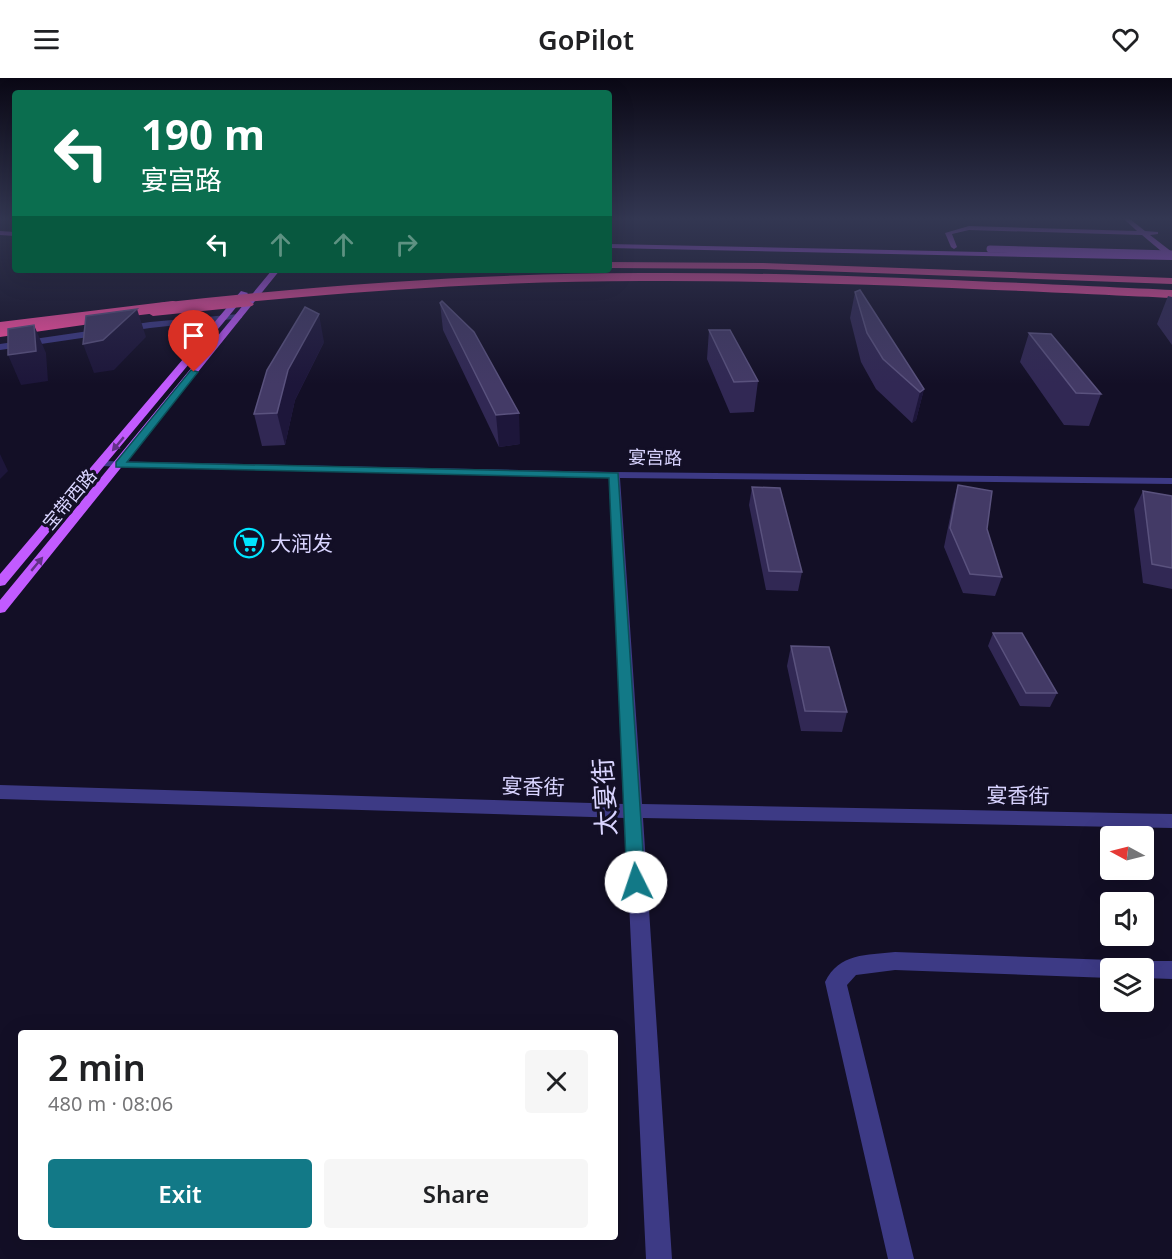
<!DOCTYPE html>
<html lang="en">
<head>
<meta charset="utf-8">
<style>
  :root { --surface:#fff; --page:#f6f6f6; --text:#202124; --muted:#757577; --accent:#127987 }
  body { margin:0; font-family:"Noto Sans","Noto Sans SC",sans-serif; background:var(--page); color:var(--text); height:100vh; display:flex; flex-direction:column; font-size:22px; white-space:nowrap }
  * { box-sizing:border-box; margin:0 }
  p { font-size:20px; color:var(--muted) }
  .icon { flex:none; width:33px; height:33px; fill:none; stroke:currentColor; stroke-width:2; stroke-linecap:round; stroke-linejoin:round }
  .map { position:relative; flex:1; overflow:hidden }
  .side { position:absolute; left:18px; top:952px; width:600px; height:210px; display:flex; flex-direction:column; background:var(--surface); border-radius:6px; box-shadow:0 6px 24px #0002 }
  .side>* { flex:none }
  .hud { position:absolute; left:12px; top:12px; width:600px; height:183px; border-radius:6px; box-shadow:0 6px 24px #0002; background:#0b6e4f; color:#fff; overflow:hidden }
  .needle { width:39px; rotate:277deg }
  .fabs { position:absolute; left:1100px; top:748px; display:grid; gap:12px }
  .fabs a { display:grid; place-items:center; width:54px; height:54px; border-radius:6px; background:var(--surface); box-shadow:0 6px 24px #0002; font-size:30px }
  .pin { position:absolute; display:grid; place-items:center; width:51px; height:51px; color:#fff; margin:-62px -26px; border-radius:50% 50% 50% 0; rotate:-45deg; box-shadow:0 0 6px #0007 }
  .pin .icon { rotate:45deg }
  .me { position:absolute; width:66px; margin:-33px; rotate:356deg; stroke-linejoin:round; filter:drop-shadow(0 0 4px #0008) }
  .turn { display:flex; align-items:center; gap:21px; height:126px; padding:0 30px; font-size:27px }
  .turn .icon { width:78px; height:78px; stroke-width:2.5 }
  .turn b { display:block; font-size:42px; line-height:51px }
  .lanes { display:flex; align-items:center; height:57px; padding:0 30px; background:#0003; justify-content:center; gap:30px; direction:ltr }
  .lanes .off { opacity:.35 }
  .round { display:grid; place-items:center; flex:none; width:63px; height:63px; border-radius:6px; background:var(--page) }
  .overview { display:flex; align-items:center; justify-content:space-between; height:102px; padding:0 30px }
  h1 { font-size:36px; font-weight:600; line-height:45px }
  .button { display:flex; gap:12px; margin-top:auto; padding:12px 30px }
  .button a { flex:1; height:69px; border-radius:6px; background:var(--accent); color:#fff; font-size:24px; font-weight:600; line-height:69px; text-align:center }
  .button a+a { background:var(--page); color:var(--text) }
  header { display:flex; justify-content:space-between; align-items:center; height:78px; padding:0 30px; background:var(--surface); font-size:27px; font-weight:600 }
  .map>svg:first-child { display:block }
</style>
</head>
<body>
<header><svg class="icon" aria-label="menu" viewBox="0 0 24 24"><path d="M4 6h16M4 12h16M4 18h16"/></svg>GoPilot<svg class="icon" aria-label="heart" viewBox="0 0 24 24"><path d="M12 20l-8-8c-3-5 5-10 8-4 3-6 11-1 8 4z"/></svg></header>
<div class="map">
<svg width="1172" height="1181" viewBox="0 0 1172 1181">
  <rect width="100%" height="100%" fill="#130f26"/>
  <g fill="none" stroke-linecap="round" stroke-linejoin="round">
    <!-- minor -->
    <path fill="#3d3a85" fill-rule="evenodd" d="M 239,236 L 242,236 L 242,240 L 150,250 L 0,272 L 0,266 L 150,244 Z
      M 101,383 L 614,394 L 1172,400 L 1172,406 L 620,400 L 642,726 L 1172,736 L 1172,750 L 643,740 L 672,1181 L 646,1181 L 625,740 L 0,721 L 0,707 L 624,726 L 609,400 L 97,388 L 95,386 Z
      M 895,874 L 1138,883 L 1172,883 L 1172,901 L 1143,900 L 1143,891 L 1110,891 L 1110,900 L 895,892 L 856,897 L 847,907 L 914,1181 L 888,1181 L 825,904 C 839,875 867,877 895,874 Z"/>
    <!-- major -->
    <path fill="#c25bff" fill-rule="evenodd" d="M 1124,141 L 1130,141 L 1145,153 L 1158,154 L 1158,156 L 1150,157 L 1172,174 L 1172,182 L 609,170 L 609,166 L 1167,178 L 1142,157 L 969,152 L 952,156 L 957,169 L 954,171 L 951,169 L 945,155 L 969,148 L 1137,153 Z
      M 0,153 L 15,154 L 15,158 L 0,157 Z
      M 272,192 L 280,192 L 5,534 L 0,535 L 0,522 Z
      M 241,213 L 248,215 L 5,507 L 0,508 L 0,496 Z"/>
    <!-- highway -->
    <path fill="#ff4fa3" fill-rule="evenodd" d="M 609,184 L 763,185 L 1172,200 L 1172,206 L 763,191 L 609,190 Z
      M 249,223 L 254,226 L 252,228 L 153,238 L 148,235 L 153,232 Z
      M 108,238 L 111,239 L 111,243 L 0,259 L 0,253 Z"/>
    <!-- major-bridge -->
    <path stroke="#c25bff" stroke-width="7" d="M 990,171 L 1172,176"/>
    <!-- highway-bridge-far1 -->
    <path stroke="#ff4fa3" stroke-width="8" d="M 160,229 C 320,211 481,199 642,199 C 819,198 996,208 1172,216"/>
    <!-- highway-bridge -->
    <path stroke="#ff4fa3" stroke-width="10" d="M 0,249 L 173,228"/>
  </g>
  <!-- wall -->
  <path fill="#312854" d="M 855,214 L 924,311 L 916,342 L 912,345 L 876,311 L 861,284 L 850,240 Z
    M 1168,218 L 1172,219 L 1172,267 L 1157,246 Z
    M 440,225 L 520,366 L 499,369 L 443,252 Z
    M 709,252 L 758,303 L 754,334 L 730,335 L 707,281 Z
    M 1029,255 L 1101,316 L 1089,348 L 1064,347 L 1020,284 Z
    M 324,264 L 295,322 L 285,367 L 262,368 L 254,336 Z
    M 958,407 L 987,451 L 1002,499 L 995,518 L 963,515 L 944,469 L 953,425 Z
    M 752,409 L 802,494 L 798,513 L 766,512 L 749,427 Z
    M 1143,413 L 1172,418 L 1172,511 L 1143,505 L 1134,431 Z
    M 993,555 L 1057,615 L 1050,629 L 1020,628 L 988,568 Z
    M 791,568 L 847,634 L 842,654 L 801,653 L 787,588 Z"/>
  <!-- shaded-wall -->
  <path fill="#1d163a" d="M 137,231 L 146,259 L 114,292 L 94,295 L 83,266 Z
    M 319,236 L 324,264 L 295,322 L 285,367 L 277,335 L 288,292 Z
    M 34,247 L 46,275 L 48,303 L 21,307 L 8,277 Z
    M 924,311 L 916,342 L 912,345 L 920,314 Z
    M 519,335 L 520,366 L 499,369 L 496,337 Z
    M 0,376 L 8,393 L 0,401 Z"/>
  <!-- building -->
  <path fill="#433a66" stroke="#5a527e" stroke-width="1.5" d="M 860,212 L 924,311 L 920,314 L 883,281 L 867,255 L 855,214 Z
    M 442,223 L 474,254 L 519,335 L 496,337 L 440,225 Z
    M 305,229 L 319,236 L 288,292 L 277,335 L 254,336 L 267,292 Z
    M 137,231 L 103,262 L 83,266 L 86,238 Z
    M 34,247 L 36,273 L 8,277 L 8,251 Z
    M 709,252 L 730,252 L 758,303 L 734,304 Z
    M 1029,255 L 1051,256 L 1101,316 L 1076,315 Z
    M 958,407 L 992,413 L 987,451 L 1002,499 L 970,496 L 950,450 Z
    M 752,409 L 780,410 L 802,494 L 769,493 Z
    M 1143,413 L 1172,418 L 1172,490 L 1152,486 Z
    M 993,555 L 1022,555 L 1057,615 L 1026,615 Z
    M 791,568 L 829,569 L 847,634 L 805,633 Z"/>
  <!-- one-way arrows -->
  <defs><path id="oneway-solid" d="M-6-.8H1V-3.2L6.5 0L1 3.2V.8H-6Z" transform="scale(1.5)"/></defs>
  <g fill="#623188">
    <use href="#oneway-solid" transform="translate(118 366) rotate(130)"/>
    <use href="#oneway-solid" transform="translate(37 486) rotate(-50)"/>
  </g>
  <!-- sky -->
  <linearGradient id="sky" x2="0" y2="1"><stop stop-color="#0a0815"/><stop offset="0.46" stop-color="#333752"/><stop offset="1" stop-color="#333752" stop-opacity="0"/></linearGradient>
  <rect width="1172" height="306" fill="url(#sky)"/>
  <!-- route -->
  <path fill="#127987" stroke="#0c4f58" stroke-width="1.5" d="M 191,292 L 198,294 L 127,384 L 618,395 L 645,804 L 642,809 L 636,811 L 630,809 L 627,804 L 609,400 L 116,389 L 116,384 Z"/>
  <!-- icons -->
  <defs>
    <g id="supermarket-ring" transform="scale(1.5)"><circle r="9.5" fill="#130f26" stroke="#00e5ff" stroke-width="1.5"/><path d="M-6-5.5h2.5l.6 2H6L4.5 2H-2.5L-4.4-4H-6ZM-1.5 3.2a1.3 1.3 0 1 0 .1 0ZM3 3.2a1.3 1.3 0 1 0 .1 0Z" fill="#00e5ff"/></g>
  </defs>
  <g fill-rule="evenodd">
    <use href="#supermarket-ring" x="249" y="465"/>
  </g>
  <g text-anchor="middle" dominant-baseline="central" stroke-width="6" stroke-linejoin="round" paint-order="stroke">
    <!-- far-street labels -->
    <g font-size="18" fill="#d9d4ff" stroke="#130f26">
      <text transform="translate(655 379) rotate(1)">宴宫路</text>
      <text transform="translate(69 421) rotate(-50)">宝带西路</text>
    </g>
    <!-- poi labels -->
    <g font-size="21" fill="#d9d4ff" stroke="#130f26" text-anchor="start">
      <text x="270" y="465">大润发</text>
    </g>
    <!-- street labels -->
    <g font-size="21" fill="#d9d4ff" stroke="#130f26">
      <text transform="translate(533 708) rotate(2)">宴香街</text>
      <text transform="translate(1018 717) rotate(1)">宴香街</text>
    </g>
    <!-- near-street labels -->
    <g font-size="26" fill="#d9d4ff" stroke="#130f26">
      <text transform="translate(604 719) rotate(-93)">太宴街</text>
    </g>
  </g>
</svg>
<div class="fabs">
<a><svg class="needle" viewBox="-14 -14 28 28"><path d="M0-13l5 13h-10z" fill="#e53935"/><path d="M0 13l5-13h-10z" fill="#757577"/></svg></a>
<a><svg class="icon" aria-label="sound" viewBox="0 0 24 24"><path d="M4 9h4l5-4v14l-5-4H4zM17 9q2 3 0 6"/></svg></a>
<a><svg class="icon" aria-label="layers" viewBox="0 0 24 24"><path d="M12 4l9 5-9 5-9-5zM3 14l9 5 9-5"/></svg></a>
</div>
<div class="pin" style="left:194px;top:294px;background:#d93025"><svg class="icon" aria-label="arrive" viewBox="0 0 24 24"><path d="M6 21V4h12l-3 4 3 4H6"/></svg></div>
<svg class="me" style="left:636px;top:804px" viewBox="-20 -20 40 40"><circle r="19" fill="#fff"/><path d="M0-13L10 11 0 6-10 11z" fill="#127987"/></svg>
<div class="hud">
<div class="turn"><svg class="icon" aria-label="left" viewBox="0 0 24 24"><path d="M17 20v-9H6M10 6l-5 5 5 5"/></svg><div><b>190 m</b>宴宫路</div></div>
<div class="lanes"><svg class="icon" aria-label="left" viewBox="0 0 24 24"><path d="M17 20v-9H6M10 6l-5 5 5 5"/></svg><svg class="icon off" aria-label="ahead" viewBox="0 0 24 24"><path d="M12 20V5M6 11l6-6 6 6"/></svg><svg class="icon off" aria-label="ahead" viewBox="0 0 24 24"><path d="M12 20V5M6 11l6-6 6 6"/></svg><svg class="icon off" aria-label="right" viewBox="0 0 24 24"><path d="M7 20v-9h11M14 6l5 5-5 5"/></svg></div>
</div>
<section class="side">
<div class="overview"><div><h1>2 min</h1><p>480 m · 08:06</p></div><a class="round"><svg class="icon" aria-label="close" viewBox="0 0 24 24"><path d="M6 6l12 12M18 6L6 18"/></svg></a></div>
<div class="button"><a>Exit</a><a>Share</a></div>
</section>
</div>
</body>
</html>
